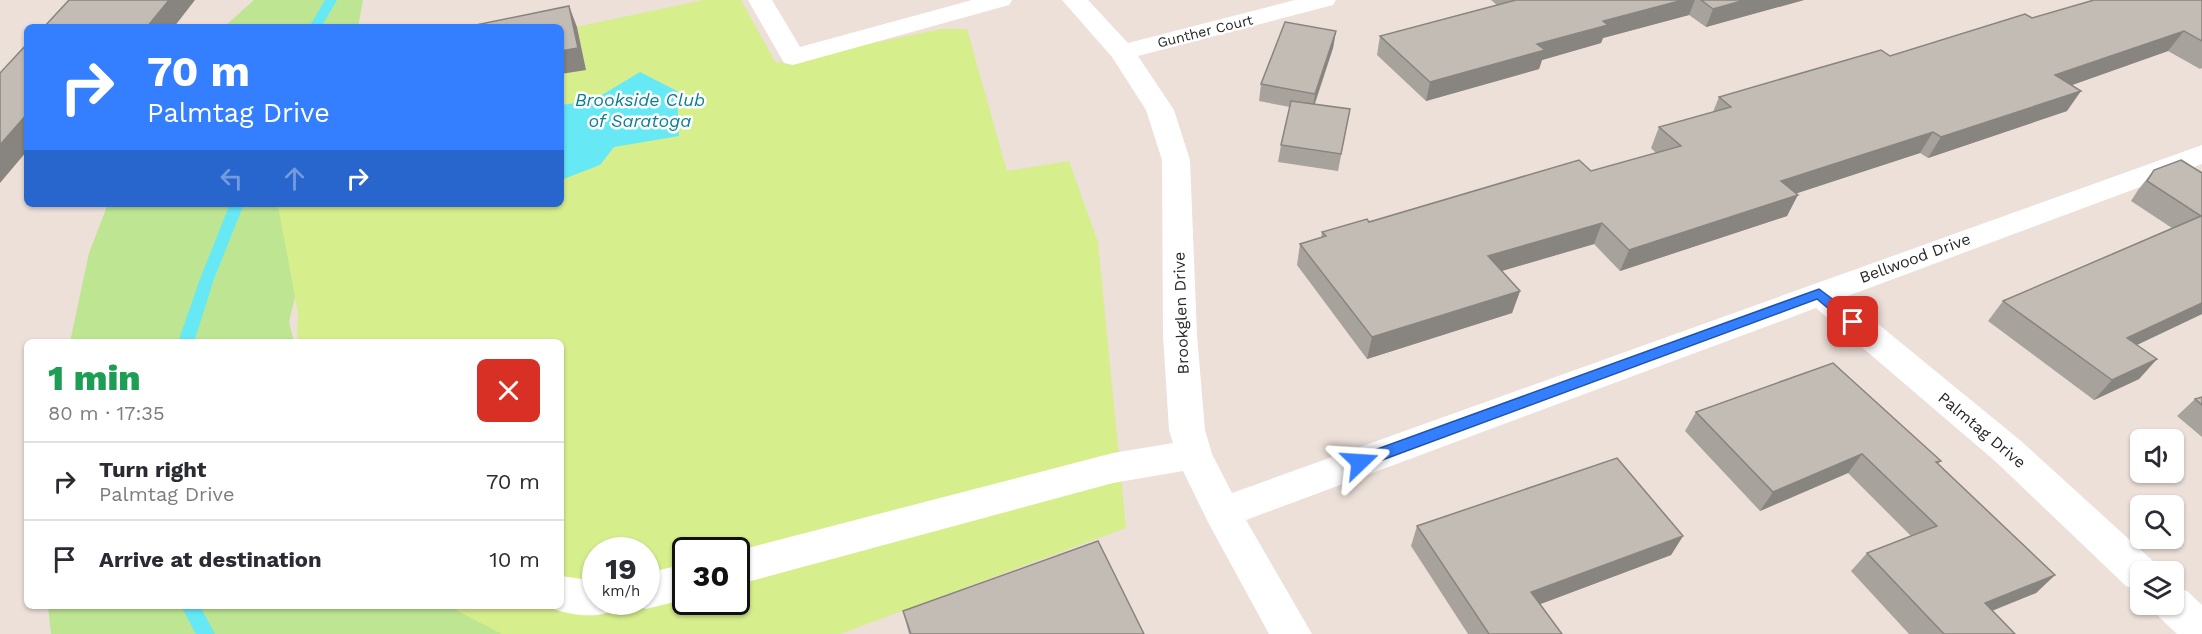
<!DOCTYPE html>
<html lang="en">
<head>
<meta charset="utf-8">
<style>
  :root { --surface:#fff; --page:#f2f2f3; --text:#2b2b33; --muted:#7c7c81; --line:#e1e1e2 }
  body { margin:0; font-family:"Work Sans",sans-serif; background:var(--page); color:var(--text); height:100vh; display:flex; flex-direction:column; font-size:22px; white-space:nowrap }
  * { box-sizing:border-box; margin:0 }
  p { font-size:20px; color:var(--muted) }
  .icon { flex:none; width:33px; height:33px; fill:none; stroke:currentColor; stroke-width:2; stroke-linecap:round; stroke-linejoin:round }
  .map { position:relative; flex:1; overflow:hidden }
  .side { position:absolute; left:24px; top:339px; width:540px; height:270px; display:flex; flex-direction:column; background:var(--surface); border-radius:9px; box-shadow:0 2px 4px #0004 }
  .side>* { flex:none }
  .top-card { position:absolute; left:24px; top:24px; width:540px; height:183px; border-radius:9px; box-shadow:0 2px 4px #0004; background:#337fff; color:#fff; overflow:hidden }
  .controls { position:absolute; left:2130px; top:429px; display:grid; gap:12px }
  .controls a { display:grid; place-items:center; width:54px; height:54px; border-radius:9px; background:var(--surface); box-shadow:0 2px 4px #0004; font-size:30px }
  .speed { position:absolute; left:582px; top:537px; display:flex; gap:12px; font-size:30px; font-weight:700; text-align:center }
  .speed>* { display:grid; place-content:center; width:78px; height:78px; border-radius:50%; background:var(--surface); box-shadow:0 2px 4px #0004; line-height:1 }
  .speed small { font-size:15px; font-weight:400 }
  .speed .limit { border:3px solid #111; border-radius:9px; background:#fff; color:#111 }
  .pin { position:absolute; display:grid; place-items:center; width:51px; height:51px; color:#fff; margin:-26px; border-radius:12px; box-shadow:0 3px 9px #0006 }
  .me { position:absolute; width:66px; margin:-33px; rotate:70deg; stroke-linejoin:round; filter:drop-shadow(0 0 4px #0008) }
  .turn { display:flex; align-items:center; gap:21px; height:126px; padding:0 24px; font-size:27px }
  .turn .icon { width:78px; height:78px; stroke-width:2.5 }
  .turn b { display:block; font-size:42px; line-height:51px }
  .lanes { display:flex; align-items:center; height:57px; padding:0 24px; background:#0003; justify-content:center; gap:30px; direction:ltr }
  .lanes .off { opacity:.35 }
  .round { display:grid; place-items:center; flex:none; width:63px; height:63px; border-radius:9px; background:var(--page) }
  .summary { display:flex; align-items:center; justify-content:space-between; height:102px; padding:0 24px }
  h1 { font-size:36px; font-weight:800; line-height:45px; color:#1e9e55 }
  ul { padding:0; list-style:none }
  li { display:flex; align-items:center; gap:18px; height:78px; padding:0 24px; border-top:2px solid var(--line) }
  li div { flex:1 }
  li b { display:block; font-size:22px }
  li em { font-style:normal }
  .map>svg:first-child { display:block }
</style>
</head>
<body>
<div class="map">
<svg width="2202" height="634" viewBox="0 0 2202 634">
  <rect width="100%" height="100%" fill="#ece0d9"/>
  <!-- green -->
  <path fill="#bee592" d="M 254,0 L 363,0 L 358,27 L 224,27 Z
    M 108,204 L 293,204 L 311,231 L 289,322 L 294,342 L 70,342 L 89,253 Z
    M 48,606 L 483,606 L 548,634 L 51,634 Z"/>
  <!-- pitch -->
  <path fill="#d7ee8d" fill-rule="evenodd" d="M 704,0 L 741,0 L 776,63 L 941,29 L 967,29 L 1007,171 L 1069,161 L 1098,242 L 1126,528 L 840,634 L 502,634 L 448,606 L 561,606 L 561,342 L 297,342 L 298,313 L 278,206 L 281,204 L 561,204 L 561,30 ZM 596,550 L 646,550 L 646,602 L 596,602 ZM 686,550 L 736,550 L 736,602 L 686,602 Z"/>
  <!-- water -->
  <path fill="#66e9f4" d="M 640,72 L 677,91 L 679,136 L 614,147 L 600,165 L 561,180 L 561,105 L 592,101 Z"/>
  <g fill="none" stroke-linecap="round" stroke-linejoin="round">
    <!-- stream -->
    <path fill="#66e9f4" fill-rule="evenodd" d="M 325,0 L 337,0 L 321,27 L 309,27 Z
      M 230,204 L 244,204 L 214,279 L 194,342 L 178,342 L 200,279 Z
      M 181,606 L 200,606 L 215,634 L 196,634 Z"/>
    <!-- minor -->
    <path fill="#fff" fill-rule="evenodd" d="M 748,0 L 772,0 L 800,47 L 972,0 L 1012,0 L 1009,5 L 793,65 L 784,63 Z
      M 1062,0 L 1088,0 L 1128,43 L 1295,0 L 1336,0 L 1333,5 L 1138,56 L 1174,110 L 1190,160 L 1197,335 L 1205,430 L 1212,454 L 1232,493 L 2202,145 L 2202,164 L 1845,297 L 2021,441 L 2154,562 L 2159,572 L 2140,572 L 2140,591 L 2126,586 L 1995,461 L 1816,308 L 1246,520 L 1312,634 L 1269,634 L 1209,524 L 1183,471 L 1113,483 L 736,585 L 736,551 L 1113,453 L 1173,443 L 1169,430 L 1163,335 L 1162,160 L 1146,110 L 1112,57 Z
      M 686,564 L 686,599 L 646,609 L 632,603 L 631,602 L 646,602 L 646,573 Z
      M 561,576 L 596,581 L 596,602 L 615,602 L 610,612 C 589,619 568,614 547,607 L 561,606 Z
      M 2174,586 L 2187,591 L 2202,605 L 2202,634 L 2177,634 L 2159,617 L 2153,604 L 2174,604 Z"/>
  </g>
  <!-- wall -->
  <path fill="#a8a29c" d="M 1491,0 L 1804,0 L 1706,27 L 1689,15 L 1603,38 L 1601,43 L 1542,60 L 1539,69 L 1426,101 L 1377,55 L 1380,36 L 1497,5 Z
    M 2202,0 L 2202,68 L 2200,69 L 2168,51 L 2072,85 L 2067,111 L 1928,158 L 1920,153 L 1796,193 L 1787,216 L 1620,271 L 1594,244 L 1502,271 L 1520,291 L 1512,313 L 1367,359 L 1297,265 L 1300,244 L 1321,238 L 1322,232 L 1591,171 L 1656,153 L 1651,148 L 1659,127 L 1713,112 L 1719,97 L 1890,56 L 2032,18 Z
    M 1336,31 L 1333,48 L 1315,104 L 1350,109 L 1338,171 L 1278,162 L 1281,145 L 1290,107 L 1259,101 L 1261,84 Z
    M 2154,170 L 2202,173 L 2202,314 L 2137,345 L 2157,359 L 2139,379 L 2094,400 L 1988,321 L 2003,301 L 2172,228 L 2131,201 L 2138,190 Z
    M 2202,397 L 2202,437 L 2177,416 L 2195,399 Z
    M 1696,412 L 1941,461 L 1938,464 L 2055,575 L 2036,593 L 1992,611 L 2015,634 L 1909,634 L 1851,571 L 1867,553 L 1911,536 L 1848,473 L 1760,511 L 1685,431 Z
    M 1417,526 L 1683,536 L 1671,555 L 1540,604 L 1562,634 L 1468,634 L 1411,546 Z
    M 903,611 L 1144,634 L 909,634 Z"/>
  <!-- shaded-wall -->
  <path fill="#88847f" d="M 169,0 L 195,0 L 174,27 L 147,27 Z
    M 1683,0 L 1695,0 L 1689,15 L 1603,38 L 1601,43 L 1542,60 L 1539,69 L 1426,101 L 1430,82 L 1603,21 Z
    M 1745,0 L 1804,0 L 1706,27 L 1713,9 Z
    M 569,6 L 577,27 L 586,70 L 561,74 L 561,51 Z
    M 1336,31 L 1333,48 L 1312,111 L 1315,94 Z
    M 2184,31 L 2168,51 L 2041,96 L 2055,75 Z
    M 2081,91 L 2067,111 L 1928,158 L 1941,137 Z
    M 27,114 L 27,151 L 0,183 L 0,145 Z
    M 1933,132 L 1920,153 L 1770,202 L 1781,181 Z
    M 1798,195 L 1787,216 L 1620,271 L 1629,250 Z
    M 1602,223 L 1594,244 L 1481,277 L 1488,256 Z
    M 1520,291 L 1512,313 L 1367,359 L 1372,337 Z
    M 2202,303 L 2202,314 L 2109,358 L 2127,338 Z
    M 2157,359 L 2139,379 L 2094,400 L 2112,380 Z
    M 1862,454 L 1848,473 L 1760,511 L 1773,492 Z
    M 1683,536 L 1671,555 L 1522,611 L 1531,592 Z
    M 2055,575 L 2036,593 L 1966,621 L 1985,603 Z"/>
  <!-- building -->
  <path fill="#c3bcb5" stroke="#88847f" stroke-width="1.5" d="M 69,0 L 169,0 L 147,27 L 44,27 Z
    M 1516,0 L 1683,0 L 1603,21 L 1608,25 L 1537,44 L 1545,50 L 1430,82 L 1380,36 Z
    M 1701,0 L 1745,0 L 1713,9 Z
    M 2094,0 L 2202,0 L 2202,41 L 2184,31 L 2055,75 L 2081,91 L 1941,137 L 1933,132 L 1781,181 L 1798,195 L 1629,250 L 1602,223 L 1488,256 L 1520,291 L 1372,337 L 1300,244 L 1326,236 L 1322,232 L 1367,219 L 1369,222 L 1579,160 L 1591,171 L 1681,146 L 1659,127 L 1731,107 L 1719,97 L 1881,50 L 1890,56 L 2025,14 L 2032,18 Z
    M 569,6 L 578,48 L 561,51 L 561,27 L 466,27 Z
    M 1285,22 L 1336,31 L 1315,94 L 1261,84 Z
    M 27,44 L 27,114 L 0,145 L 0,73 Z
    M 1291,101 L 1350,109 L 1341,154 L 1281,145 Z
    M 2181,160 L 2202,173 L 2202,303 L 2127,338 L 2157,359 L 2112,380 L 2003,301 L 2201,216 L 2147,181 L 2154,170 Z
    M 1833,363 L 1941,461 L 1936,462 L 2055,575 L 1985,603 L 2015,634 L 1944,634 L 1867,553 L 1937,526 L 1862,454 L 1773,492 L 1696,412 Z
    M 2202,397 L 2202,405 L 2195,399 Z
    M 1617,458 L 1683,536 L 1531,592 L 1562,634 L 1489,634 L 1417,526 Z
    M 1098,541 L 1144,634 L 911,634 L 903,611 Z"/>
  <!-- route -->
  <path fill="#337fff" stroke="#2153a6" stroke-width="1.5" d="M 1819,289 L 1858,318 L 1860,322 L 1858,325 L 1848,325 L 1817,299 L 1366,466 L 1355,466 L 1353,462 L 1355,457 Z"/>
  <g text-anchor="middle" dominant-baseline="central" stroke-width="5" stroke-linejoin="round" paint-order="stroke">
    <!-- far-street labels -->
    <g font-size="14" fill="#282828" stroke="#fff">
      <text transform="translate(1205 31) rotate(-14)">Gunther Court</text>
    </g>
    <!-- street labels -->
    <g font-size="16" fill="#282828" stroke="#fff">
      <text transform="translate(1915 258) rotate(-20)">Bellwood Drive</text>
      <text transform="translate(1181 313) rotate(-92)">Brookglen Drive</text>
      <text transform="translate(1982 430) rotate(40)">Palmtag Drive</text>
    </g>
    <!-- water labels -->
    <g font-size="18" font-style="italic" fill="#088097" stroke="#fff">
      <text x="640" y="99">Brookside Club<tspan x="640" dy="21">of Saratoga</tspan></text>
    </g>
  </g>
</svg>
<div class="controls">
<a><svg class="icon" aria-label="sound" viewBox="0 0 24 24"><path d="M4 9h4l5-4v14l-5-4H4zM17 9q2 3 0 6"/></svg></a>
<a><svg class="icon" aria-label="search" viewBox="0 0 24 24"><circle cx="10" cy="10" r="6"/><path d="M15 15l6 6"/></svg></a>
<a><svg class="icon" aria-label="layers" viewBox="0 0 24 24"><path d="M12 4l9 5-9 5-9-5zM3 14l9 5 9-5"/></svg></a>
</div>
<div class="speed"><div>19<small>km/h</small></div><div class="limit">30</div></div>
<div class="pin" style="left:1853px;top:322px;background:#d93025"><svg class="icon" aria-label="arrive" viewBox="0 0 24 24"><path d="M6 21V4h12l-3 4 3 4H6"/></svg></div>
<svg class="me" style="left:1360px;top:462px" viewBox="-20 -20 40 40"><path d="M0-17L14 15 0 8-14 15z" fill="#337fff" stroke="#fff" stroke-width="4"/></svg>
<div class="top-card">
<div class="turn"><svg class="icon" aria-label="right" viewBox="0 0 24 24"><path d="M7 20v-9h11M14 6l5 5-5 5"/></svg><div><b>70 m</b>Palmtag Drive</div></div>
<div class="lanes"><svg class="icon off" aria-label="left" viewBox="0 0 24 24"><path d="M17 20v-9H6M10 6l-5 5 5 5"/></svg><svg class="icon off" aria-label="ahead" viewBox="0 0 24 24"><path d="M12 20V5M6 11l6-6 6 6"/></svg><svg class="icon" aria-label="right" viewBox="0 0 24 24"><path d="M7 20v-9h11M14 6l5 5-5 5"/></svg></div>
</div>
<section class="side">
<div class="summary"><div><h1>1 min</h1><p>80 m · 17:35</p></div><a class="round" style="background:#d93025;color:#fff"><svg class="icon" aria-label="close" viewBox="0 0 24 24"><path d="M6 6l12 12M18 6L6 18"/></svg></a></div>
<ul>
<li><svg class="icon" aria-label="right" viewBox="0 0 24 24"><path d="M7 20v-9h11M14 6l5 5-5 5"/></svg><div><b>Turn right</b><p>Palmtag Drive</p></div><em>70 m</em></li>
<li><svg class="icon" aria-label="arrive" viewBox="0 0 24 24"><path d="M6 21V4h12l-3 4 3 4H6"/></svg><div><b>Arrive at destination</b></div><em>10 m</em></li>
</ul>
</section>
</div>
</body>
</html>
